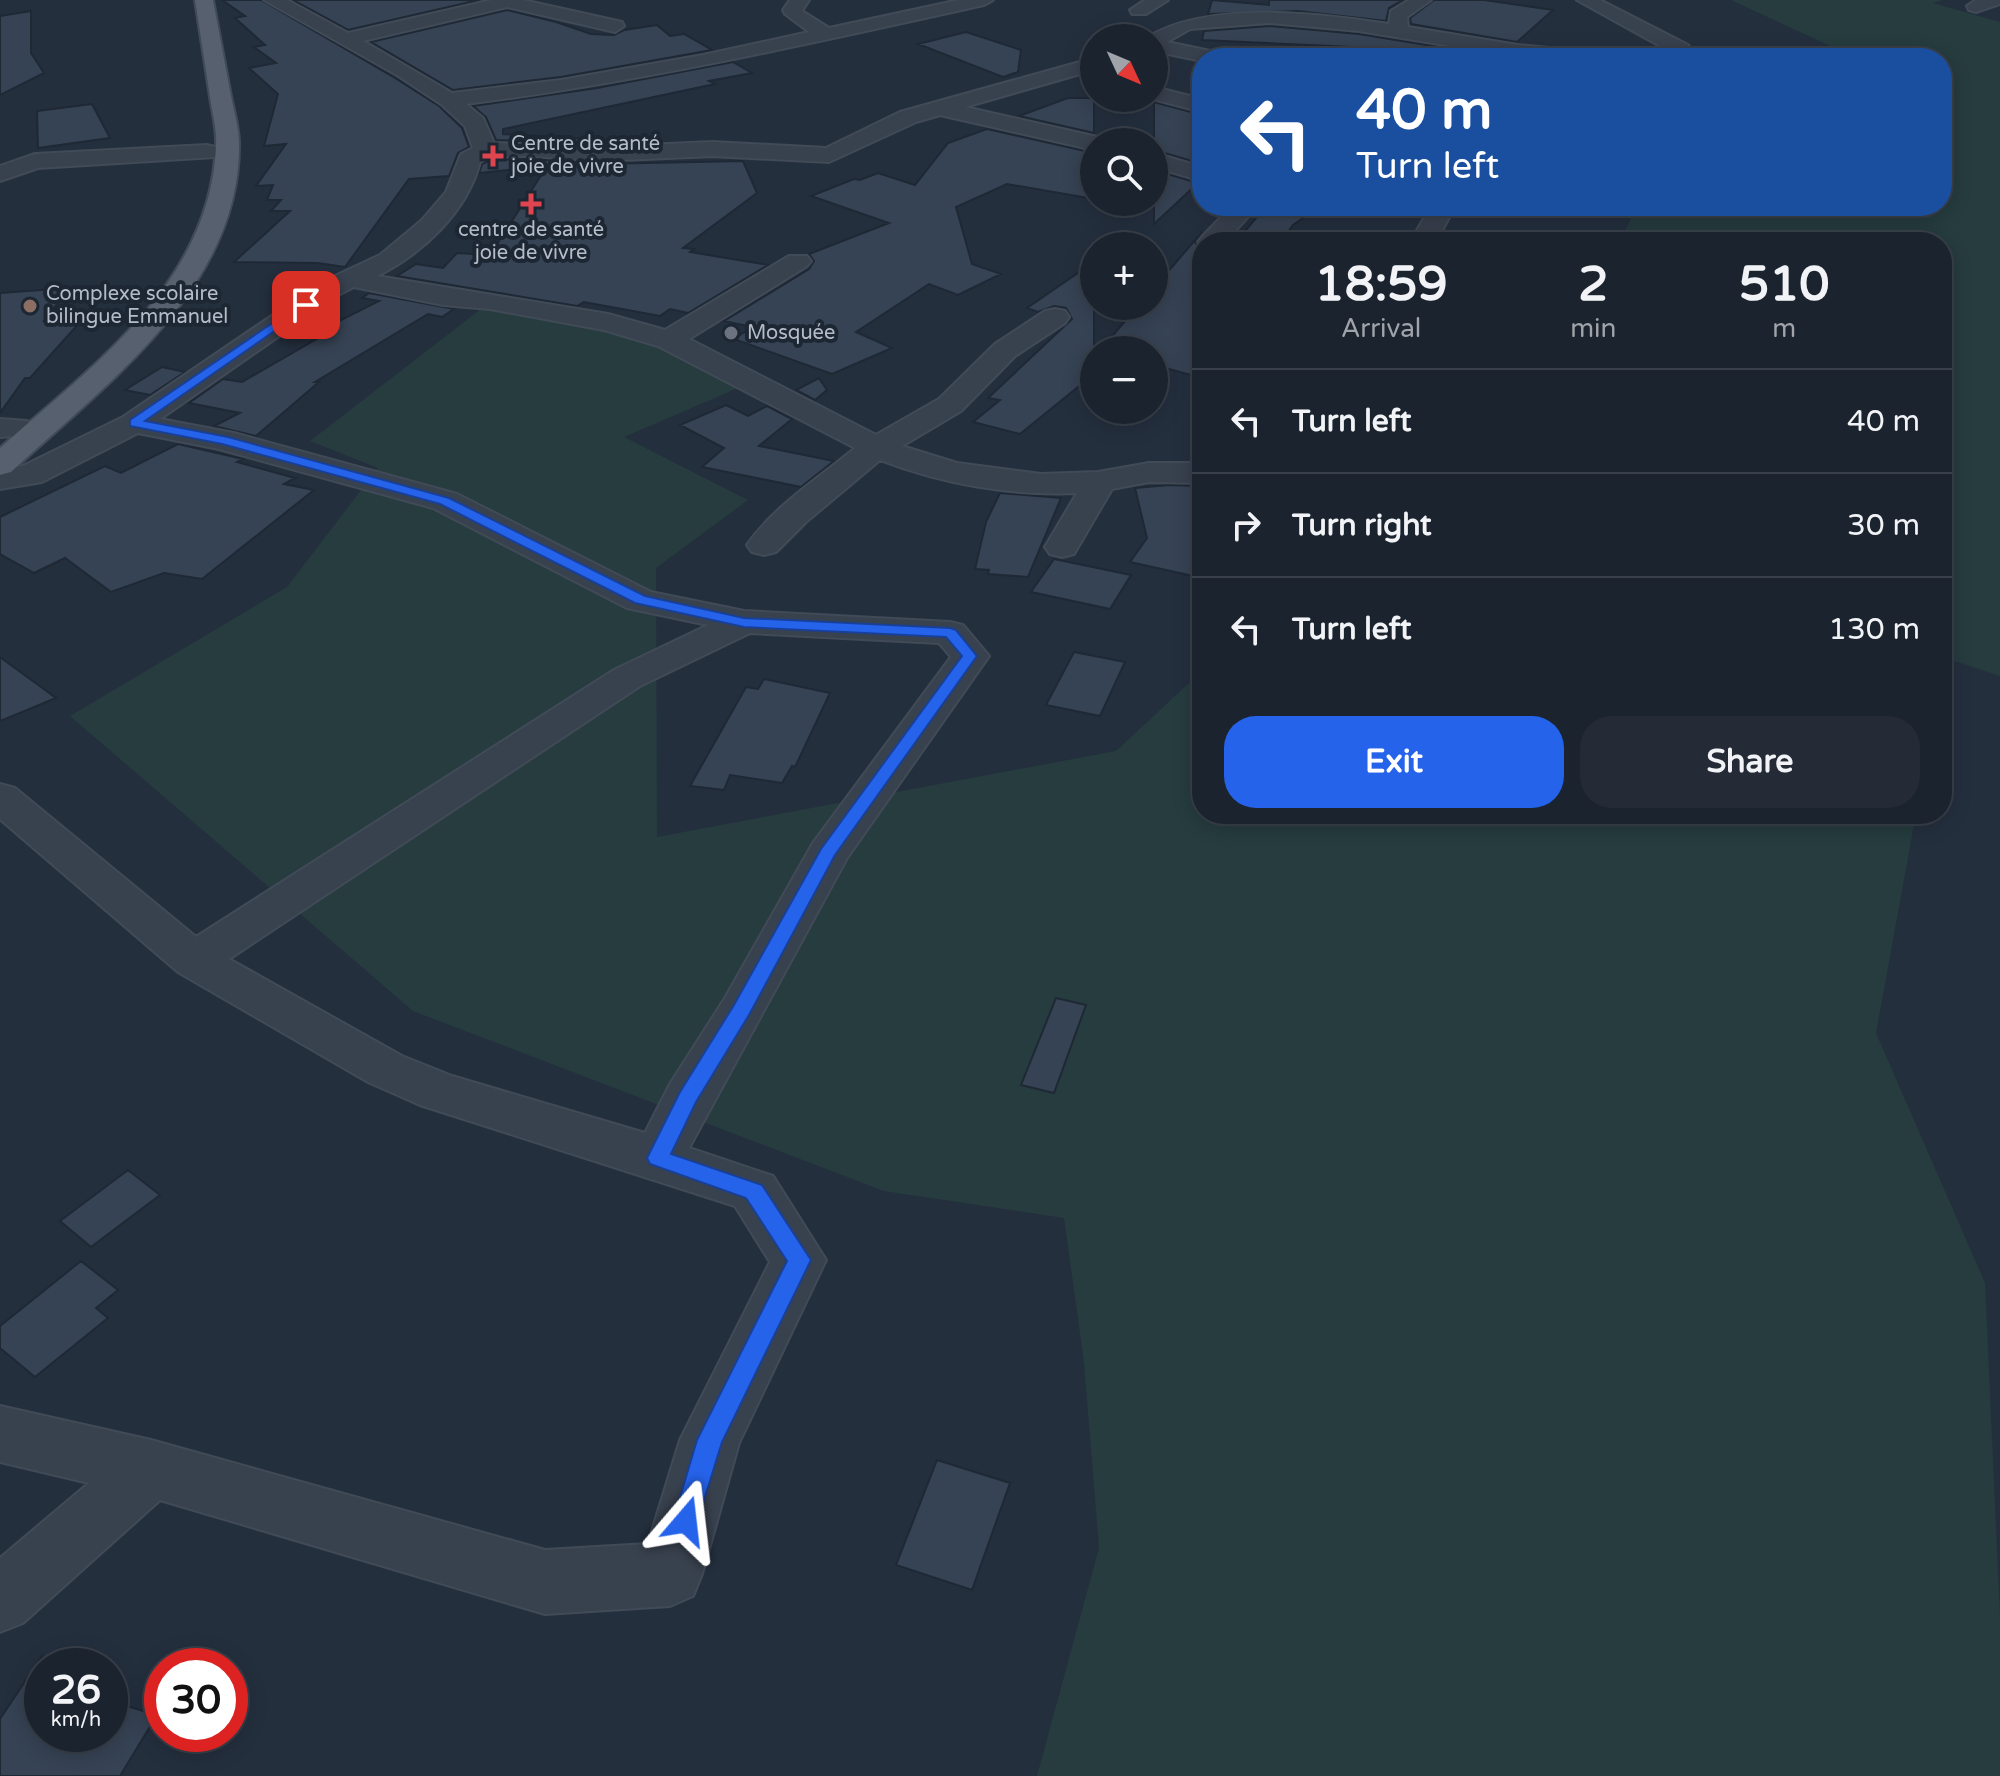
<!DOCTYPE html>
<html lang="en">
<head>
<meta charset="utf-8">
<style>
  :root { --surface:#1b232e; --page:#242b36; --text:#f1f3f6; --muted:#a0a4aa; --line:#39404a; --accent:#2563eb }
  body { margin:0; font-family:"Varela Round",sans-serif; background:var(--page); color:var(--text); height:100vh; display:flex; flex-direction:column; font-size:30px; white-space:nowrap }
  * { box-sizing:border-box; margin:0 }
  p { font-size:26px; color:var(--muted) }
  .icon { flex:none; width:44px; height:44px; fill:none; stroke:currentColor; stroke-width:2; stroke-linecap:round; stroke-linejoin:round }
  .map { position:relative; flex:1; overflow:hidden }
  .drawer { position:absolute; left:1192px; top:232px; width:760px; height:592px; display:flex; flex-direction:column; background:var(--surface); border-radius:32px; box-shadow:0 4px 20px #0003,0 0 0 2px var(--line) }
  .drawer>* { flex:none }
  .guide { position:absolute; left:1192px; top:48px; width:760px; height:168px; border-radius:32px; box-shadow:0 4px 20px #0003,0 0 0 2px var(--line); background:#1a4fa0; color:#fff; overflow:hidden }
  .needle { width:52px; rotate:134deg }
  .tools { position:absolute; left:1080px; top:24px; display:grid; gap:16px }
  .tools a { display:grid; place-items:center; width:88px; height:88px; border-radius:50%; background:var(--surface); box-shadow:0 4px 20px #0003,0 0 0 2px var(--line); font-size:40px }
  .speed { position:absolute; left:24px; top:1648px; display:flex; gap:16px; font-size:40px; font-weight:700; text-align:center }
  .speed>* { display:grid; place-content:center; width:104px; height:104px; border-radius:50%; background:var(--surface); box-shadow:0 4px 20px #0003,0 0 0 2px var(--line); line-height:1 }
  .speed small { font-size:20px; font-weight:400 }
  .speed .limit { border:12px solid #d22; background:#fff; color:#111 }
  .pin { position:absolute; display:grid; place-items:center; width:68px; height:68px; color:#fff; margin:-34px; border-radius:16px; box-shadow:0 4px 12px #0006 }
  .me { position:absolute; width:88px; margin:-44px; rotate:17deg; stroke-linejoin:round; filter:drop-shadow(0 0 6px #0008) }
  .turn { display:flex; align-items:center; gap:28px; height:168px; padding:0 32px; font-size:36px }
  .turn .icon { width:104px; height:104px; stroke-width:2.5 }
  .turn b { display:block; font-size:56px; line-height:68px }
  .eta { display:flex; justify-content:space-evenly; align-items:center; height:136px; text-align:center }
  .eta b { font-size:48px; font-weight:700; line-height:56px }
  .action { display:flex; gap:16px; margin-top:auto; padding:16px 32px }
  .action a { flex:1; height:92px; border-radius:32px; background:var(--accent); color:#fff; font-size:32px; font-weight:700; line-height:92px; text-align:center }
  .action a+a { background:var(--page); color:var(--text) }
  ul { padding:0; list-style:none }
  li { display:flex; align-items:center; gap:24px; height:104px; padding:0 32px; border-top:2px solid var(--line) }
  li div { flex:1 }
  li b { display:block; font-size:30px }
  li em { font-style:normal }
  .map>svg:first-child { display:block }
</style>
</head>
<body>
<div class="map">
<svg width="2000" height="1776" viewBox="0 0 2000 1776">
  <rect width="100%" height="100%" fill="#242f3e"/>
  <!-- green -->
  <path fill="#263c3f" d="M 1731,0 L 1942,0 L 1933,3 L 2000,22 L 2000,676 L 1945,658 L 1942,672 L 1942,242 L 1634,242 L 1622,239 L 1636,206 L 1942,206 L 1942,58 L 1826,58 L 1839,50 Z
    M 490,302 L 608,322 L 752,382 L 624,437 L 748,500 L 656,568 L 657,837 L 1116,751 L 1202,671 L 1202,814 L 1916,814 L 1876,1033 L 1985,1283 L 2000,1616 L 2000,1776 L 1037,1776 L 1099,1548 L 1084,1362 L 1064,1218 L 884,1191 L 413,1011 L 70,716 L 287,587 L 378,468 L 310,441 Z"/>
  <!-- building -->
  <path fill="#364354" stroke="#1f2835" stroke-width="2" d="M 222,0 L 261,0 L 395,78 L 439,106 L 462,128 L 469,147 L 458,153 L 449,176 L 409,179 L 345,267 L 317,263 L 234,262 L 290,211 L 271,211 L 281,200 L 267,200 L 273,185 L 256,186 L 286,144 L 264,146 L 278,94 L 249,68 L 276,63 L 254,47 L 265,45 L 235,18 L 245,16 Z
    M 293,0 L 479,0 L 348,30 Z
    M 1212,0 L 1269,5 L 1269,0 L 1403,0 L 1389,8 L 1386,21 L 1298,11 L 1208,14 Z
    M 1434,0 L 1484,0 L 1553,10 L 1517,42 L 1411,24 L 1410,18 Z
    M 507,10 L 556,22 L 591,34 L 614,35 L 624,30 L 657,25 L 670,36 L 684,34 L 712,50 L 561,77 L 453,90 L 371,42 Z
    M 31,11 L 31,53 L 44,73 L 0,95 L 0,16 Z
    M 1269,26 L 1359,34 L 1499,57 L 1377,58 L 1375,48 L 1202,40 L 1204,31 Z
    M 966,32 L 1021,50 L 1018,72 L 1003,77 L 918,44 Z
    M 733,62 L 752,73 L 709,81 L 715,84 L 503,129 L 503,134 L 648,142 L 599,144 L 496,140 L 486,117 L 473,106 L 597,88 Z
    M 1068,98 L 1094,98 L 1094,133 L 1019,116 Z
    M 1154,102 L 1202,115 L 1202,164 L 1154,150 Z
    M 92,104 L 110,138 L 38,148 L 37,111 Z
    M 987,129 L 1094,153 L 1094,199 L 1007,184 L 956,207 L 972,264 L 1001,274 L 958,295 L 929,284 L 856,332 L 892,348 L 832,374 L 734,339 L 752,327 L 724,321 L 809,269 L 814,261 L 809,254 L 889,223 L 811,196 L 854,179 L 860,180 L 878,173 L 915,185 L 948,143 Z
    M 531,159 L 599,164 L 743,161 L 757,193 L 683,248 L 694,249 L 690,252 L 768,265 L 688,313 L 670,309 L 660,316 L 584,302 L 577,306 L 397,276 L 416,264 L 443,268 L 457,253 L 473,254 L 478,248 L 494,249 L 547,166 L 479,173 L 482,164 L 491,160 Z
    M 1154,170 L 1198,183 L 1154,224 Z
    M 1266,206 L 1321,206 L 1293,225 L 1281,242 L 1236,242 Z
    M 1202,232 L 1195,242 L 1202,250 L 1202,378 L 1154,365 L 1154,350 L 1100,350 L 1138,306 L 1154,306 L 1154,288 Z
    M 1094,262 L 1094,374 L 1020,434 L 973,422 L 1000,400 L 988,398 L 1072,319 L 1066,308 L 1054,306 L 1038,312 L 1027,308 Z
    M 69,288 L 44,321 L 81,321 L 30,378 L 25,378 L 0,413 L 0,293 Z
    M 369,293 L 454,309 L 442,317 L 428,314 L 315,382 L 319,382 L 256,436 L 214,426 L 240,413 L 189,403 L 223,379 L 242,382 L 332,330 L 325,328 L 379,301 L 362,298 Z
    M 162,367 L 185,372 L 150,395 L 125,390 Z
    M 819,378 L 827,390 L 815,400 L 796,390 Z
    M 726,405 L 748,416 L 767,406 L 792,419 L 759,446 L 834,461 L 801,487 L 702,467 L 724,448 L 680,425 Z
    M 178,444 L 243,459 L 237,462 L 295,478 L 284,484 L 314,490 L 202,579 L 164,573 L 111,592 L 65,558 L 34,573 L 0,554 L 0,517 L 105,466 L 121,473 Z
    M 1169,485 L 1202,486 L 1202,578 L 1130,562 L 1147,538 L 1135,488 Z
    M 1000,493 L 1061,498 L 1028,577 L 988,574 L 989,570 L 975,569 L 986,522 Z
    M 1054,559 L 1131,575 L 1110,609 L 1031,592 Z
    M 1074,652 L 1125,662 L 1100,716 L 1046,705 Z
    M 0,657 L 56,698 L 0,721 Z
    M 764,679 L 830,693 L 795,767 L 792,766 L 782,783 L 730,775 L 724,790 L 690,786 L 746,687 L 758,689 Z
    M 1056,998 L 1086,1005 L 1054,1093 L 1021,1085 Z
    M 128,1170 L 160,1195 L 91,1247 L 60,1221 Z
    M 81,1261 L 118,1290 L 96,1308 L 108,1318 L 35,1377 L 0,1348 L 0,1326 Z
    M 937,1460 L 1010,1483 L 972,1590 L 896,1565 Z
    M 42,1656 L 42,1734 L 110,1734 L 110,1701 L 157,1715 L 120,1776 L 0,1776 L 0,1719 Z"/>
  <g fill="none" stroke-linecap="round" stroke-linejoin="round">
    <!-- minor casing -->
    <g stroke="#414a57" stroke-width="4">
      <path id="minor" d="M 264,0 L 287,0 L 348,33 L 492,0 L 523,0 L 622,22 L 624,26 L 615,32 L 507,7 L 363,41 L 452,93 L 561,80 L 703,55 L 809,32 L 785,14 L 783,10 L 790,0 L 809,0 L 802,11 L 829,28 L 959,0 L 993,0 L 984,5 C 812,43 641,82 466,104 L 483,118 L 494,143 L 599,147 L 713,142 L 826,148 L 900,112 L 1094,58 L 1094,70 L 965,107 L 1102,138 L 1105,142 L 1094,142 L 1094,150 L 940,115 L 916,122 L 829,162 L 713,156 L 599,161 L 531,156 L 490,157 L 480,162 C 467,212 422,254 377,276 L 608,314 L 665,330 L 789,256 L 807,256 L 811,261 L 807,266 L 689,339 L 876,435 L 939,399 L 995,344 L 1045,311 L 1055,309 L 1065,311 L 1069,317 L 1065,323 L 1015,356 L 961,411 L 902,446 L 957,463 L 1041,474 L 1098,472 L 1149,463 L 1202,463 L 1202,483 L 1149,482 L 1112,489 L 1074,554 L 1062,557 L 1050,554 L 1045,547 L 1077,493 C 1011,496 942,484 880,460 L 806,522 L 776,552 L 764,555 L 752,552 L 747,545 C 774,506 819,478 855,448 L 658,346 L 604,330 L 490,309 L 443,305 L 354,287 L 338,295 L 160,419 L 234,433 L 457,494 L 651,592 L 744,611 L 950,622 L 963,625 L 989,656 L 847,858 L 689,1148 L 773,1176 L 826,1260 L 739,1443 L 702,1574 L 693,1596 L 670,1606 L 545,1614 L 160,1500 L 23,1623 L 0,1632 L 0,1558 L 89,1483 L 0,1462 L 0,1406 L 151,1440 L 545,1550 L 648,1544 L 680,1440 L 770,1262 L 735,1206 L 420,1105 L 368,1082 L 178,972 L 0,819 L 0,784 L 15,788 L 196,937 L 614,670 L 708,625 L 627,608 L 433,508 L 219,449 L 138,433 L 42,482 L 0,489 L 0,469 L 23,466 L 123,417 L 320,283 L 380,255 L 422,220 L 446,192 L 461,154 L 473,148 L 465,126 L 441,104 L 397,75 ZM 750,633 L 939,643 L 951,657 L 813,843 L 725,998 L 670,1084 L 645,1133 L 452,1076 L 402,1056 L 229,959 L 640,686 Z
        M 1145,0 L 1168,0 L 1146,14 L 1132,14 L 1130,10 Z
        M 1409,0 L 1431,0 L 1407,17 L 1408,27 L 1518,45 L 1590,52 L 1600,58 L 1518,57 L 1359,31 L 1269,23 L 1190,29 L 1167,42 L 1225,54 L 1228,58 L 1202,58 L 1202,61 L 1154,51 L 1154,38 L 1146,38 C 1208,0 1318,13 1389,24 L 1391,11 Z
        M 1577,0 L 1600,0 L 1688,45 L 1694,53 L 1690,58 L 1665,58 L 1671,52 Z
        M 1976,0 L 2000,0 L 2000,4 L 1976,12 L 1969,10 L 1967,6 Z
        M 1154,87 L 1202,99 L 1202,112 L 1149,98 L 1154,98 Z
        M 207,145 L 215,147 L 218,152 L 215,157 L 38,168 L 0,181 L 0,166 L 35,154 Z
        M 1154,153 L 1202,167 L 1202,181 L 1154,167 Z
        M 1232,206 L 1258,206 L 1225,242 L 1202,242 L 1202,247 L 1198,242 L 1202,237 Z
        M 1431,206 L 1455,206 L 1436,242 L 1414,242 L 1412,239 Z
        M 0,419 L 27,421 L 31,428 L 27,435 L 0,437 Z"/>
    </g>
    <!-- major casing -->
    <g stroke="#414a57" stroke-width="4">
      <path id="major" d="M 195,0 L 213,0 C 219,32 225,64 231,96 C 234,111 239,128 239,143 C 241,287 106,384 11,472 L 0,475 L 0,448 C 94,364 211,282 216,145 C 217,129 212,112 210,97 C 205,64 200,32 195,0 Z"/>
    </g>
    <!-- minor -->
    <use href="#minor" fill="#38414e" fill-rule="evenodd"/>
    <!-- major -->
    <use href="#major" fill="#56606e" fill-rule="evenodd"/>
  </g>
  <!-- route -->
  <path fill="#2563eb" stroke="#184099" stroke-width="2" d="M 302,303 L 312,305 L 145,421 L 228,437 L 449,498 L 645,596 L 744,618 L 950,628 L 956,630 L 977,656 L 835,855 L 749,1015 L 696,1102 L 671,1154 L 762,1185 L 811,1260 L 722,1442 L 695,1529 L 686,1533 L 677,1529 L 673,1521 L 697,1440 L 787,1261 L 746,1198 L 650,1164 L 647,1158 L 680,1092 L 734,1005 L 821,849 L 962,656 L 946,637 L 744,627 L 635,603 L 440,504 L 222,444 L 130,426 L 130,420 Z"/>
  <!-- markers -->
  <g fill="#e0444e" stroke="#1d2633" stroke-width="3">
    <path d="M489 144h8v8h8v8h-8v8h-8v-8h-8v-8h8z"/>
    <path d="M527 192h8v8h8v8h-8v8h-8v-8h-8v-8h8z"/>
  </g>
  <circle fill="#8d6e63" stroke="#1d2633" stroke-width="3" cx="30" cy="306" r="8"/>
  <circle fill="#6b7280" stroke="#1d2633" stroke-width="3" cx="731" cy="333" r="8"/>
  <g text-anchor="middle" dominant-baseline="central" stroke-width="8" stroke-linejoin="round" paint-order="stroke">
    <!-- far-poi labels -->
    <g font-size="20" fill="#b4bcc9" stroke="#1d2633" text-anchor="start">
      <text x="511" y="144">Centre de santé<tspan x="511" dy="23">joie de vivre</tspan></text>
      <text x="531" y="230" text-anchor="middle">centre de santé<tspan x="531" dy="23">joie de vivre</tspan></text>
      <text x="46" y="294">Complexe scolaire<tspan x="46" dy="23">bilingue Emmanuel</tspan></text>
      <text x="747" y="333">Mosquée</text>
    </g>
  </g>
</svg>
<div class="tools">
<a><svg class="needle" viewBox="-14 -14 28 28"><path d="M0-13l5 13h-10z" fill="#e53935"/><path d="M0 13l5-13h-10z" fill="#a0a4aa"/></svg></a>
<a><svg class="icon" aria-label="search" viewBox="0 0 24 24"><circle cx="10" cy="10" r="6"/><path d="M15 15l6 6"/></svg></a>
<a>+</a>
<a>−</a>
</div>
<div class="speed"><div>26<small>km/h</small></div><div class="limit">30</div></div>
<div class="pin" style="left:306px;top:305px;background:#d93025"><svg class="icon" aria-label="arrive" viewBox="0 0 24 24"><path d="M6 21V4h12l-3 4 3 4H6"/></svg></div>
<svg class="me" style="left:686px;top:1521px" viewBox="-20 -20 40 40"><path d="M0-17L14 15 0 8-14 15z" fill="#2563eb" stroke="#fff" stroke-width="4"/></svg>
<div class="guide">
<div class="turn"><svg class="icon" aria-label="left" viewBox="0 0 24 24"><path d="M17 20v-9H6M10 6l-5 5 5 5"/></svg><div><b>40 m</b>Turn left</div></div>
</div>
<section class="drawer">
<div class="eta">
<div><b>18:59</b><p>Arrival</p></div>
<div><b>2</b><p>min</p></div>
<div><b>510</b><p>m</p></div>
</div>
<ul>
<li><svg class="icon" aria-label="left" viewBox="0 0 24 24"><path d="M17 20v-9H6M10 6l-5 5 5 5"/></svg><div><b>Turn left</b></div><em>40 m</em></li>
<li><svg class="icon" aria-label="right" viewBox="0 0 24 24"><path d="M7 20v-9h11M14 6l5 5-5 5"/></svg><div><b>Turn right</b></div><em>30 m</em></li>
<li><svg class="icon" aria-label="left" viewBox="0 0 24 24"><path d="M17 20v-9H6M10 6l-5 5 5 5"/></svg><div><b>Turn left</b></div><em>130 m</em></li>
</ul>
<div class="action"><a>Exit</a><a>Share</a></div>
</section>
</div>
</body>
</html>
